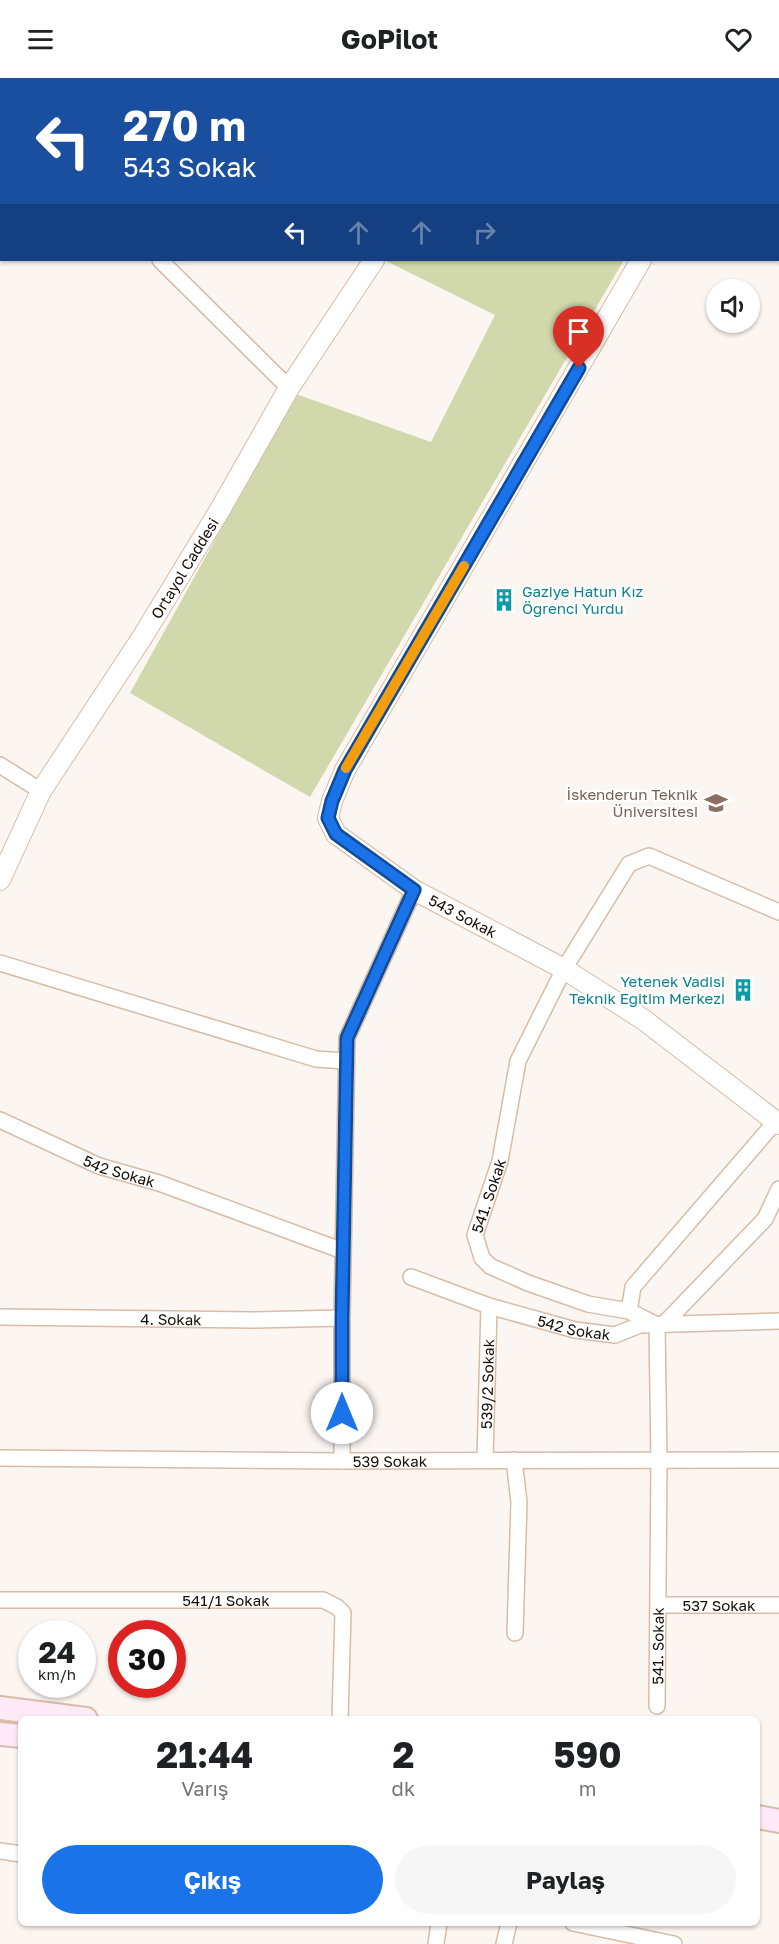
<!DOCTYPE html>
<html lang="tr">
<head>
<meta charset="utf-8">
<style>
  :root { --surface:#fff; --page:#f6f6f6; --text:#202124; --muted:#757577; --accent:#1a73e8 }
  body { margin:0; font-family:"Golos Text",sans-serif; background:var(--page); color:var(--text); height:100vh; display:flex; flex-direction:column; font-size:22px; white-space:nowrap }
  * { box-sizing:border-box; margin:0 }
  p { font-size:20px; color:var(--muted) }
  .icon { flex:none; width:33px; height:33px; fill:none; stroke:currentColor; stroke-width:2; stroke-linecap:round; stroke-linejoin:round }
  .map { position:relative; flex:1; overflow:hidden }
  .drawer { position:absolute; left:18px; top:1638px; width:742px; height:210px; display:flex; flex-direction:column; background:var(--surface); border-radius:9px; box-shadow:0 2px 4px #0004 }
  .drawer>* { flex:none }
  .hud { position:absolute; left:0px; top:0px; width:780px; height:183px; box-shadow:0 2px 4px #0004; background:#1a4fa0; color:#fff; overflow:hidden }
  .fabs { position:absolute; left:706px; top:201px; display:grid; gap:12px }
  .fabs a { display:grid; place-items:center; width:54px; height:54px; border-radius:50%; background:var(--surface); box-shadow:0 2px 4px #0004; font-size:30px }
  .speed { position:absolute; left:18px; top:1542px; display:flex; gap:12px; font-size:30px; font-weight:700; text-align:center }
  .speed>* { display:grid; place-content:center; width:78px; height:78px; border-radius:50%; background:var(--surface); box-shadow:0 2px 4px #0004; line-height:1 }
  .speed small { font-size:15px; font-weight:400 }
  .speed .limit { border:9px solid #d22; background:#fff; color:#111 }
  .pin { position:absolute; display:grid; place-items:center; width:51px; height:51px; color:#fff; margin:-62px -26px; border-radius:50% 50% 50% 0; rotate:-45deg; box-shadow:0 0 6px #0007 }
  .pin .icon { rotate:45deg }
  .me { position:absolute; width:66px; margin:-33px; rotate:0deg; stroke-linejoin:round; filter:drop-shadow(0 0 4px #0008) }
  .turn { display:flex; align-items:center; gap:21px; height:126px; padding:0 24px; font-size:27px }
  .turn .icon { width:78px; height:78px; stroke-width:2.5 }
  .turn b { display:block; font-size:42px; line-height:51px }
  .lanes { display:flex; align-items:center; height:57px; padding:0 24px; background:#0003; justify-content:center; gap:30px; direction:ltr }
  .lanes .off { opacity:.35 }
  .eta { display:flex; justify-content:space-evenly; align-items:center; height:102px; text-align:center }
  .eta b { font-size:36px; font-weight:700; line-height:42px }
  .primary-button { display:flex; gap:12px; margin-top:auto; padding:12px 24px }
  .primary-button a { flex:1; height:69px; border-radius:36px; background:var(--accent); color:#fff; font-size:24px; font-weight:700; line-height:69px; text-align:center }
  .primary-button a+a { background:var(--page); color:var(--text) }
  header { display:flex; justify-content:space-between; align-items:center; height:78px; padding:0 24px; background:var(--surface); font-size:27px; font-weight:700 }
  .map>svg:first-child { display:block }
</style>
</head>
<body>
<header><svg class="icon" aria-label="menu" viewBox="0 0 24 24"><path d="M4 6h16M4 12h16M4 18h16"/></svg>GoPilot<svg class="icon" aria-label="heart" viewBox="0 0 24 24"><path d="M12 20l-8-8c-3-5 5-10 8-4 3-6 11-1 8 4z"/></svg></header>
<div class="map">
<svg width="779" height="1866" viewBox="0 0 779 1866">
  <rect width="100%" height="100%" fill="#fcf6f2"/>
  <!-- green -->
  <path fill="#d1d9ac" d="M 387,182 L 624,182 L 310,719 L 130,615 L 296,316 L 431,364 L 495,237 L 386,183 Z"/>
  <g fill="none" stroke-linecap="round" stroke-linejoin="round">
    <!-- minor casing -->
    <g stroke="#d7bca6" stroke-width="18">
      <g id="minor">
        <path d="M 272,2 L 272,0"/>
        <path d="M 652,2 L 653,0"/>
        <path d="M 0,85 L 2,85"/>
        <path d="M 778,118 L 779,118"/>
        <path d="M 160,182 L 289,310"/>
        <path d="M 0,687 L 41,713"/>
        <path d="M 0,885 L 316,981 L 346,983"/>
        <path id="s1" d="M 0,1042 L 99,1088 L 159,1105 L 343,1173"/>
        <path id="s2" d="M 411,1199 L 489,1228 L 575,1252 L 615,1257 L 640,1247 L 779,1243"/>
        <path d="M 629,1233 L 633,1209 L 776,1043"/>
        <path id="s3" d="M 0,1239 L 255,1242 L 342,1240"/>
        <path d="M 663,1247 L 765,1141 L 779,1111"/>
        <path id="s4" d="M 0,1380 L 342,1383 L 779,1382"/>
        <path id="s5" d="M 485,1382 L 489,1228"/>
        <path d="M 514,1382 L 519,1424 L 515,1555"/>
        <path d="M 342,1383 L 342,1240 L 347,960 L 414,812"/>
        <path id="s6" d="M 0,1522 L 323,1522 L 337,1529 L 343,1535 L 340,1641"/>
        <path id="s7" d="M 659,1527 L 779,1527"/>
        <path id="s8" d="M 657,1628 L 659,1382 L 657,1247 L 629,1233 L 588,1226 L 528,1205 L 490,1188 L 482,1180 L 475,1157 L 500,1083 L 518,983 L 564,891 L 629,786 L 649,778 L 779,834"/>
        <path d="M 0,1773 L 21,1776"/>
        <path d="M 573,1845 L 674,1866"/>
        <path d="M 436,1866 L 439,1845"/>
        <path d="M 504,1866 L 509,1845"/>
      </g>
    </g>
    <!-- tertiary casing -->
    <g stroke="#d7bca6" stroke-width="22">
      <g id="tertiary">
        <path d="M 501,2 L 502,0"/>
        <path d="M 778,141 L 779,141"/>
        <path id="s9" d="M 641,182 L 345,692 L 332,723 L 328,740 L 336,756 L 414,812 L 564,891 L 644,942 L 779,1046"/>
        <path id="s10" d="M 0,802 L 41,713 L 143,558 L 221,430 L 289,310 L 374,182"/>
      </g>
    </g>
    <!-- secondary casing -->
    <g stroke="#d7bca6" stroke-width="26">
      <path id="secondary" d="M 0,1630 L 86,1641
        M 0,1656 L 21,1658
        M 758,1739 L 779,1743"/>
    </g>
    <!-- minor -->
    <use href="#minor" stroke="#fff" stroke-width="15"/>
    <!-- tertiary -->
    <use href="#tertiary" stroke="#fff" stroke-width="20"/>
    <!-- secondary -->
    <use href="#secondary" stroke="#feeaf6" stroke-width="22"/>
  </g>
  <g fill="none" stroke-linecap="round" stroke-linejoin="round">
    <!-- route casing -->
    <g stroke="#114b97" stroke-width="15">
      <path id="route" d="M 342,1335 L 342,1240 L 347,960 L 414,812 L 336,756 L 328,740 L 332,723 L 345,692 L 579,290"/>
    </g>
    <!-- route -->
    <use href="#route" stroke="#1a73e8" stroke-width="10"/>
    <!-- slow -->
    <path stroke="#f59e0b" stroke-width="10" d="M 346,690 L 464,488"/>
  </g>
  <!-- icons -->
  <defs>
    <g id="building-bare" transform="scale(1.8)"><path d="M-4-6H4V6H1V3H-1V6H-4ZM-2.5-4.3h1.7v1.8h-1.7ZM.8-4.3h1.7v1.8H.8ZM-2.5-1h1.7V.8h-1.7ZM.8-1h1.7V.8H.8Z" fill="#0f9aa8" stroke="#fff" stroke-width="2.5" paint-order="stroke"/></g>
    <g id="university-bare" transform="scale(1.8)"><path d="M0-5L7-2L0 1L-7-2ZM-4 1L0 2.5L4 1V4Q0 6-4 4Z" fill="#8d6e63" stroke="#fff" stroke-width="2.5" paint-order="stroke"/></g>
  </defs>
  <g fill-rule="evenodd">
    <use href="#building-bare" x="504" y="522"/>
    <use href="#university-bare" x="716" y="725"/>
    <use href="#building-bare" x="743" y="912"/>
  </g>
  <g text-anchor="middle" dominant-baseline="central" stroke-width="4.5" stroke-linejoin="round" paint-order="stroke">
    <!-- street labels -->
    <g font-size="15" fill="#160d06" stroke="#fff">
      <text stroke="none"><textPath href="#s10" startOffset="363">Ortayol Caddesi</textPath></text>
      <text stroke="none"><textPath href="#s9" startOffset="810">543 Sokak</textPath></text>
      <text stroke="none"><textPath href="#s1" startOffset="130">542 Sokak</textPath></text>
      <text stroke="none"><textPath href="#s8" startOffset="636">541. Sokak</textPath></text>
      <text stroke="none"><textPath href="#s3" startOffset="171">4. Sokak</textPath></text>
      <text stroke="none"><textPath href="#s2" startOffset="171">542 Sokak</textPath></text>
      <text stroke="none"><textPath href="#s5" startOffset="76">539/2 Sokak</textPath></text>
      <text stroke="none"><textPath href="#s4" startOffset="390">539 Sokak</textPath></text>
      <text stroke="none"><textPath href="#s6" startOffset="226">541/1 Sokak</textPath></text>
      <text stroke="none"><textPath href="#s7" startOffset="60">537 Sokak</textPath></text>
      <text stroke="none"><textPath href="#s8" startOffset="60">541. Sokak</textPath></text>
    </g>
    <!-- culture labels -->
    <g font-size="15" fill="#0d838f" stroke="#fff" text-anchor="start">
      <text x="522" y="513">Gaziye Hatun Kız<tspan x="522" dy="17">Öğrenci Yurdu</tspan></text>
      <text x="725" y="903" text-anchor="end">Yetenek Vadisi<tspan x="725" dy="17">Teknik Eğitim Merkezi</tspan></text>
    </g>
    <!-- education labels -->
    <g font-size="15" fill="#785e54" stroke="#fff" text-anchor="end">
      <text x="698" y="716">İskenderun Teknik<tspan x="698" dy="17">Üniversitesi</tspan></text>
    </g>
  </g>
</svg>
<div class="fabs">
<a><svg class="icon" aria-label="sound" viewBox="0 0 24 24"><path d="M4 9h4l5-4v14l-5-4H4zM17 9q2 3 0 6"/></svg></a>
</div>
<div class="speed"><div>24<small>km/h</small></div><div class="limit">30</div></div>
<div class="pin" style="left:579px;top:290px;background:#d93025"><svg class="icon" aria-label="arrive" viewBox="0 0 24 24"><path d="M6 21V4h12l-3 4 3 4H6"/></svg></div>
<svg class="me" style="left:342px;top:1335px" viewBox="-20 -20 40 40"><circle r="19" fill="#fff"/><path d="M0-13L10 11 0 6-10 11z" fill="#1a73e8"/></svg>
<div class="hud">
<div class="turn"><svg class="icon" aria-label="left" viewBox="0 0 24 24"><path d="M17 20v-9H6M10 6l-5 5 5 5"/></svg><div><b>270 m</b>543 Sokak</div></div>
<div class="lanes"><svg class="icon" aria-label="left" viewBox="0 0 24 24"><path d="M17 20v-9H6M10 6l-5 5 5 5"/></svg><svg class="icon off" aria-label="ahead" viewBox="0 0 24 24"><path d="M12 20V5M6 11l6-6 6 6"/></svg><svg class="icon off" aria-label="ahead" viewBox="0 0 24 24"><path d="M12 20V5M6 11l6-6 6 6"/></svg><svg class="icon off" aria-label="right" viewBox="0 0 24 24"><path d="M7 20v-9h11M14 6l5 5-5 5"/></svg></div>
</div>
<section class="drawer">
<div class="eta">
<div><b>21:44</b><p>Varış</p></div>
<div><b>2</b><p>dk</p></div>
<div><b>590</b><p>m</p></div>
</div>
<div class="primary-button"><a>Çıkış</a><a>Paylaş</a></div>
</section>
</div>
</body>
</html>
